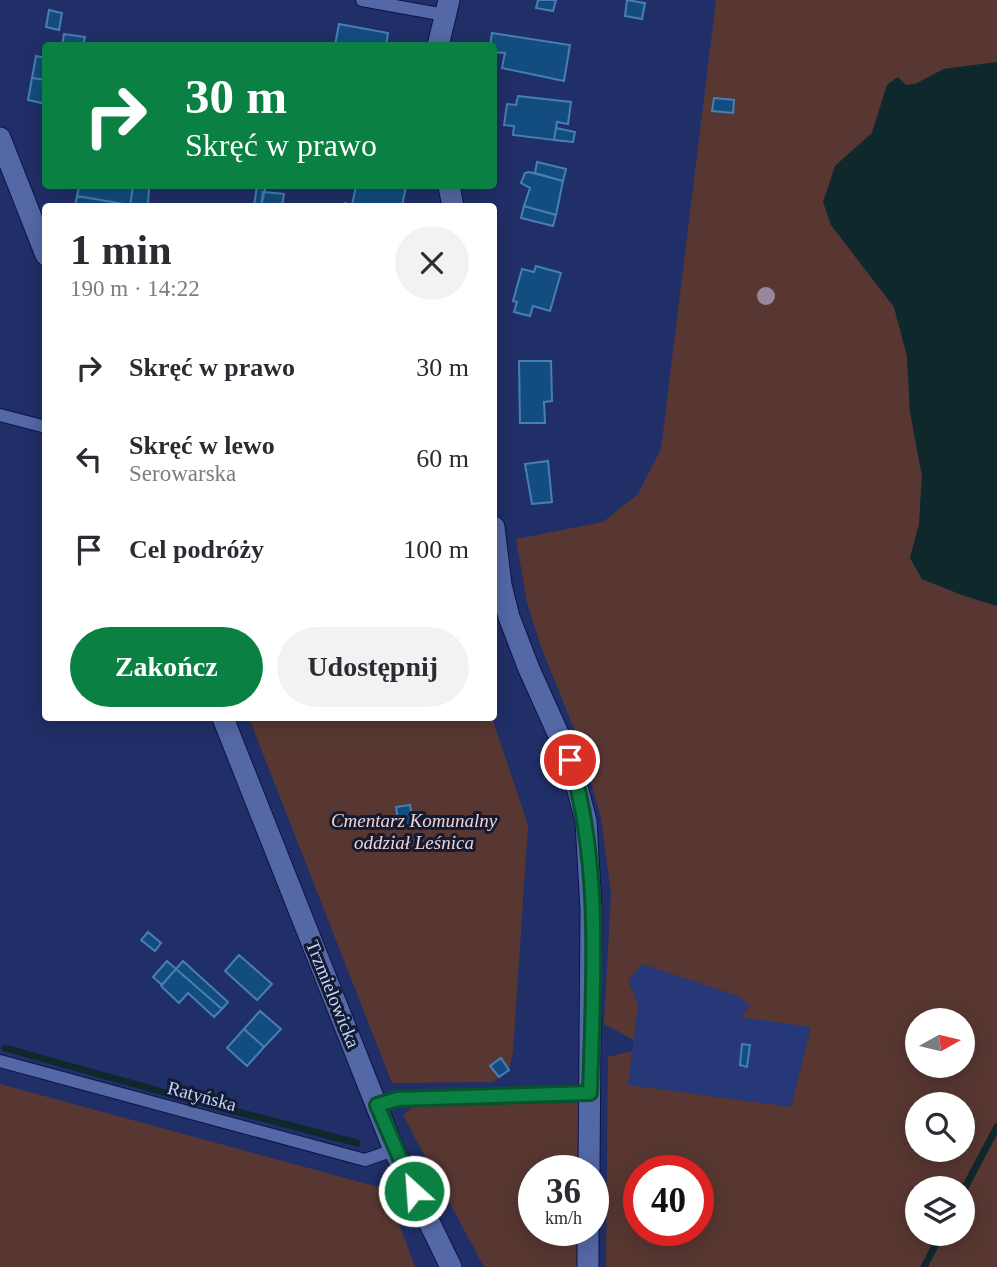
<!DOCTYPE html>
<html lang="pl">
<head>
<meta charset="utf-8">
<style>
  :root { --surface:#fff; --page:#f2f2f3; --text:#2b2b33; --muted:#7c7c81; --accent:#0b8043 }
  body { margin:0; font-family:Georgia,serif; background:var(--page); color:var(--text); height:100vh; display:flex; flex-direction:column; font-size:26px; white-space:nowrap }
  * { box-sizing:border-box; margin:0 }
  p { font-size:23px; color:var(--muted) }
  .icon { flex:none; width:38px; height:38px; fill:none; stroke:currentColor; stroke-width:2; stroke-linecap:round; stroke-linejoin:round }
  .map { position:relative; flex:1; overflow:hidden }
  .sheet { position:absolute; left:42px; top:203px; width:455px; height:518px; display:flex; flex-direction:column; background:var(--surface); border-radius:7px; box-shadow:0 4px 18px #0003 }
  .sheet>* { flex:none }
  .top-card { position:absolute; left:42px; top:42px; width:455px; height:147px; border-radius:7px; box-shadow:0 4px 18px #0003; background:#0b8043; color:#fff; overflow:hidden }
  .needle { width:46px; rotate:82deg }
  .buttons { position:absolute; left:905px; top:1008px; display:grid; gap:14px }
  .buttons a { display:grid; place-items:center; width:70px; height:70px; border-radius:50%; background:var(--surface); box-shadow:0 4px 18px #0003; font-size:35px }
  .speed { position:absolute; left:518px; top:1155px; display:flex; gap:14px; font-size:35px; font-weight:700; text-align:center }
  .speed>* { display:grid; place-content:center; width:91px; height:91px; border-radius:50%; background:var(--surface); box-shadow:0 4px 18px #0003; line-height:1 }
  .speed small { font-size:18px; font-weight:400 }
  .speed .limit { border:10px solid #d22; background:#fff; color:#111 }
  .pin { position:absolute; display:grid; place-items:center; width:60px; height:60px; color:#fff; margin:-30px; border:4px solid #fff; border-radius:50%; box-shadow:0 2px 7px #0007 }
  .me { position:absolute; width:77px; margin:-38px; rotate:334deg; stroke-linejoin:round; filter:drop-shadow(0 0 5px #0008) }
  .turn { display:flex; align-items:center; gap:24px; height:147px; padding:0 28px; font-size:32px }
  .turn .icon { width:91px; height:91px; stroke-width:2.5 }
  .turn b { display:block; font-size:49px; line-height:60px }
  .round { display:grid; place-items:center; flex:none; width:74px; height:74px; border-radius:37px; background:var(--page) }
  .head { display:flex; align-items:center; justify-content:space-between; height:119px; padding:0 28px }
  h1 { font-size:42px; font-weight:700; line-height:52px }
  .action { display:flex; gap:14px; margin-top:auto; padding:14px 28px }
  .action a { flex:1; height:80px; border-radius:42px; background:var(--accent); color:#fff; font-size:28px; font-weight:700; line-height:80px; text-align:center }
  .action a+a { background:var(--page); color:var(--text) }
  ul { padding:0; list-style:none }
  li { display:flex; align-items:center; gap:21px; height:91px; padding:0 28px }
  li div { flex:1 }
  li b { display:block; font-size:26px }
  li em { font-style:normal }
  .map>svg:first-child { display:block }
</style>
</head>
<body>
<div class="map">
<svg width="997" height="1267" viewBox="0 0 997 1267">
  <rect width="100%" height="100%" fill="#212f68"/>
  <!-- built -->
  <path fill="#273878" d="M 642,964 L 738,996 L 751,1005 L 742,1017 L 811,1026 L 791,1107 L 628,1085 L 638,1003 L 628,981 Z"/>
  <!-- green -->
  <path fill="#583732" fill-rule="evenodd" d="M 716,0 L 997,0 L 997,62 L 944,69 L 915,84 L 906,85 L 897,77 L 887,85 L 872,133 L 835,166 L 831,225 L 894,307 L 907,356 L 910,412 L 922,476 L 919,524 L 910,558 L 922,579 L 962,595 L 997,606 L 997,1267 L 606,1267 L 608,1057 L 632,1051 L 628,1085 L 791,1107 L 811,1027 L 741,1017 L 750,1005 L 738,996 L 642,964 L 628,981 L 638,1003 L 634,1040 L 604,1024 L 611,893 L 601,818 L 579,741 L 540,644 L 527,602 L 516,539 L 603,522 L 638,494 L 661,449 ZM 917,1020 L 962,1020 L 962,1066 L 917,1066 ZM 917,1104 L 962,1104 L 962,1150 L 917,1150 ZM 639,1171 L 698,1171 L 698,1230 L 639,1230 ZM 917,1188 L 962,1188 L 962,1234 L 917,1234 Z
    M 249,718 L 492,718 L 528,825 L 513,1052 L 509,1070 L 493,1082 L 392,1083 Z
    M 0,1084 L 382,1188 L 398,1221 L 415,1267 L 0,1267 Z
    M 581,1103 L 580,1171 L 534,1171 L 534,1230 L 579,1230 L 578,1267 L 484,1267 L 403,1115 L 416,1104 Z"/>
  <!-- water -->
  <path fill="#0f282c" d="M 997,62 L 997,606 L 962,595 L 922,579 L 910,558 L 919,524 L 922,476 L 910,412 L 907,356 L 894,307 L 831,225 L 823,202 L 835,166 L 872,133 L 887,85 L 898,77 L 906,85 L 915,84 L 944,69 Z"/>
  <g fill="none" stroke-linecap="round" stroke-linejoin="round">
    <!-- stream -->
    <path stroke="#0f282c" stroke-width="7" d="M 5,1048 L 181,1097
      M 204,1103 L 357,1143
      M 962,1193 L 997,1127
      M 924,1267 L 941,1234"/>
  </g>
  <!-- building -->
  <path fill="#134d7f" stroke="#477fb4" stroke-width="2" d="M 538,0 L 556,0 L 553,11 L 536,8 Z
    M 627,0 L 645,3 L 642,19 L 625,16 Z
    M 49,10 L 62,13 L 59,30 L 46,27 Z
    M 339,24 L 388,33 L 386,46 L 335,45 Z
    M 492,33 L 570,45 L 564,81 L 502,68 L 505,53 L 494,52 L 494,46 L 490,46 Z
    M 64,34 L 85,37 L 83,46 L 62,46 Z
    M 36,56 L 46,58 L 46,80 L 32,78 Z
    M 32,78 L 46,80 L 46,104 L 28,100 Z
    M 518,96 L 571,102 L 568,124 L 557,122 L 554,140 L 513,135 L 514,126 L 504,125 L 507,104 L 516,105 Z
    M 714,98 L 734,100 L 733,113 L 712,111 Z
    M 556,128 L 575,132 L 573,142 L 554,140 Z
    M 537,162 L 566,169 L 563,181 L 535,173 Z
    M 529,172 L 563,181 L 556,215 L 524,206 L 530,188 L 521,183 L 525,173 Z
    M 79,186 L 133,186 L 130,205 L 77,196 Z
    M 133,186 L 149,188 L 148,206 L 130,206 Z
    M 257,186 L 266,186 L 261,206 L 254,206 Z
    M 356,186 L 406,187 L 402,206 L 344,206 L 345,203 L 352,205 Z
    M 263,192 L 284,194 L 282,206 L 261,206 Z
    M 77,196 L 130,205 L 130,206 L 75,206 Z
    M 524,206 L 556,215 L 553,226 L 521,218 Z
    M 536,266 L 561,273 L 550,311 L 533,306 L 530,316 L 514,312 L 517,302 L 513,301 L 522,269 L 534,272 Z
    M 519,361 L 551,361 L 552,401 L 544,402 L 545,423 L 520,423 Z
    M 548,461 L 552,502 L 532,504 L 525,464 Z
    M 410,805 L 413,824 L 399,826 L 396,807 Z
    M 148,932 L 161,943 L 155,951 L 141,940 Z
    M 239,955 L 272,984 L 257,1000 L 225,971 Z
    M 167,961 L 176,969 L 162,985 L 153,977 Z
    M 183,961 L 228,1002 L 222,1009 L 176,969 Z
    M 176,969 L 222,1009 L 214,1017 L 188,993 L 179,1003 L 161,986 Z
    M 260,1011 L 281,1029 L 264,1047 L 244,1029 Z
    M 244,1029 L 264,1047 L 247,1066 L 227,1048 Z
    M 742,1044 L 750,1045 L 747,1067 L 740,1065 Z
    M 501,1058 L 509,1070 L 499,1077 L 490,1066 Z"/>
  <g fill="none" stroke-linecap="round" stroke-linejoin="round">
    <!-- lane casing -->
    <g stroke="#0b144b" stroke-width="14">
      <path id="lane" d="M 362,0 L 445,15
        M 0,415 L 46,427
        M 0,1061 L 365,1160 L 394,1150
        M 377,1106 L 398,1099 L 590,1093"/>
    </g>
    <!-- street casing -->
    <g stroke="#0b144b" stroke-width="23">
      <path id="street" d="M 438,46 L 449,0
        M 449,186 L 453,206
        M 494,527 L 501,585 L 509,617 L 529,669 L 570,760 L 586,821 L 591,909 L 589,1171
        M 588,1267 L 588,1230"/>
    </g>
    <!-- secondary casing -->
    <g stroke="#0b144b" stroke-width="23">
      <path id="secondary" d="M 0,138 L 46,255
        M 223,718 L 394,1150 L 451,1267"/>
    </g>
    <!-- lane -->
    <use href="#lane" stroke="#5468a6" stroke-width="12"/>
    <!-- street -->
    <use href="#street" stroke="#5468a6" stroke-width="21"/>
    <!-- secondary -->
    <use href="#secondary" stroke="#5468a6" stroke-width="21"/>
  </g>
  <!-- trees -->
  <circle fill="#97889e" cx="766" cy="296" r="9"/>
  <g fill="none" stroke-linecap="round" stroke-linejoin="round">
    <!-- route casing -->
    <g stroke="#07532c" stroke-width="18">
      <path id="route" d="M 414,1191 L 377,1105 L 398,1099 L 590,1093 C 593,986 602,863 570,760"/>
    </g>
    <!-- route -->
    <use href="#route" stroke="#0b8043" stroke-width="12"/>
  </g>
  <g text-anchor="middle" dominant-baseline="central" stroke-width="6" stroke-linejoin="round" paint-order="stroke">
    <!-- park labels -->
    <g font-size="19" font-style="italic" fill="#f8d1cb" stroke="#131b34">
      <text x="414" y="820">Cmentarz Komunalny<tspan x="414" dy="22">oddział Leśnica</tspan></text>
    </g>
    <!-- street labels -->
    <g font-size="19" fill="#c7d4f7" stroke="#131b34">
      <text transform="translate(333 994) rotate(68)">Trzmielowicka</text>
      <text transform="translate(202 1096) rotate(15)">Ratyńska</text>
    </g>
  </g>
</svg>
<div class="buttons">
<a><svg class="needle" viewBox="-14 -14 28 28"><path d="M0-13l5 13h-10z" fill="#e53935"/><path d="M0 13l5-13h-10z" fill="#7c7c81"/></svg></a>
<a><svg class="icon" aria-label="search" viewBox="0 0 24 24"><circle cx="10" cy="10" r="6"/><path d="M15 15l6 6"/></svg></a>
<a><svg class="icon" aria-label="layers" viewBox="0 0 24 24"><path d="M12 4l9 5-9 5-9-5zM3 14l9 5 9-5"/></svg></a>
</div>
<div class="speed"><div>36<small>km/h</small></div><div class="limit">40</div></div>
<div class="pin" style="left:570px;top:760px;background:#d93025"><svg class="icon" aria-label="arrive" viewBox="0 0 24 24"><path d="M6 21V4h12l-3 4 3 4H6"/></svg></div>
<svg class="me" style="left:414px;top:1191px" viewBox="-20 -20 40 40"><circle r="17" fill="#0b8043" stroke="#fff" stroke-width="3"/><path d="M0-11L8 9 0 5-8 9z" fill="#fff"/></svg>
<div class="top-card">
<div class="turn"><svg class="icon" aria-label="right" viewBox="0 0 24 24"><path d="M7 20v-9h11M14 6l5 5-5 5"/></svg><div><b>30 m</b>Skręć w prawo</div></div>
</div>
<section class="sheet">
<div class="head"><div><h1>1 min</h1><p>190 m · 14:22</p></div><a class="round"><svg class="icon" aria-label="close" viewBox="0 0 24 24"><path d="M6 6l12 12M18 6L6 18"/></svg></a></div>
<ul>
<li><svg class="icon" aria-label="right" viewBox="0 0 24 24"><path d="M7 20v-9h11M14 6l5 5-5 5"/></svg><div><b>Skręć w prawo</b></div><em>30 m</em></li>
<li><svg class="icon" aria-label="left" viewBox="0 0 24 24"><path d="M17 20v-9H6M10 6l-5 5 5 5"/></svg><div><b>Skręć w lewo</b><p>Serowarska</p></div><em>60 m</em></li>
<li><svg class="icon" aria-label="arrive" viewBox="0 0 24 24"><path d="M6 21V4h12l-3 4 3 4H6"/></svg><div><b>Cel podróży</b></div><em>100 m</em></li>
</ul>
<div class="action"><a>Zakończ</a><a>Udostępnij</a></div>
</section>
</div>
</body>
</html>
